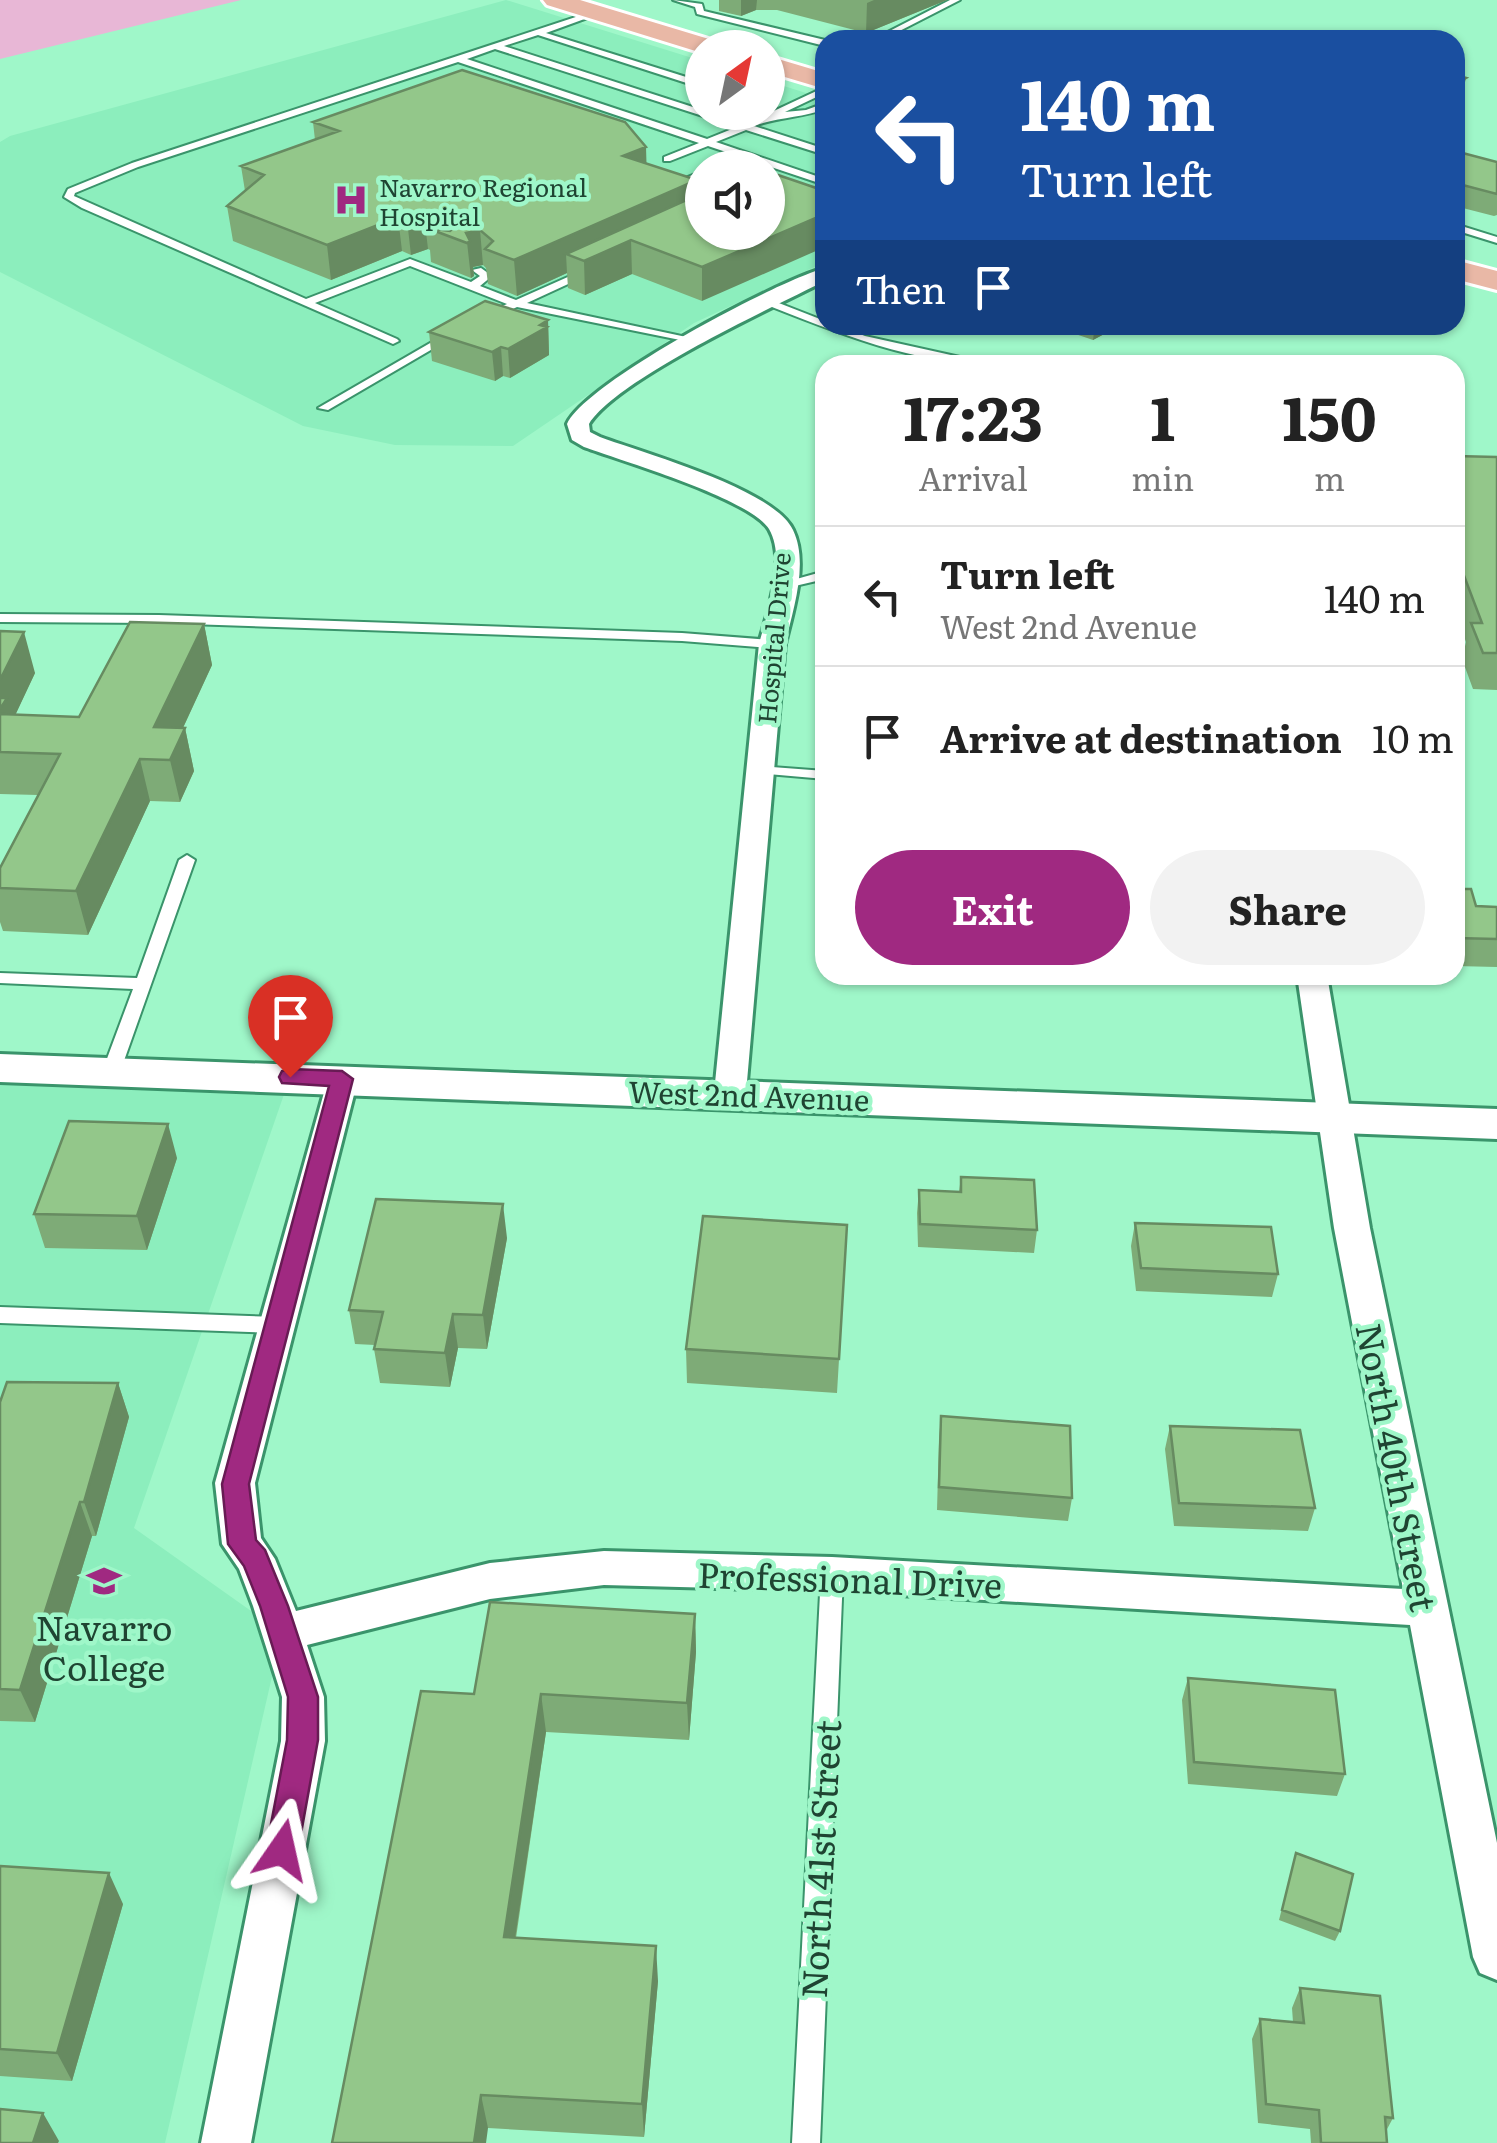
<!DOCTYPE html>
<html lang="en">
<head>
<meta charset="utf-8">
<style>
  :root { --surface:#fff; --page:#f2f2f2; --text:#222; --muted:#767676; --line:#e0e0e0; --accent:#a02981 }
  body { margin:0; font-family:Literata,serif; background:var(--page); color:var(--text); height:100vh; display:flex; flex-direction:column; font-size:38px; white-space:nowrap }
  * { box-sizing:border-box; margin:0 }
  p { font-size:32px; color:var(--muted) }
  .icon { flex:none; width:55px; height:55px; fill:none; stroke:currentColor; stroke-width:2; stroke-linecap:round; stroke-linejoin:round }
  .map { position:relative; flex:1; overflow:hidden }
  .side { position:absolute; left:815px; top:355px; width:650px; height:630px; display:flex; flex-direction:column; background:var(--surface); border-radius:30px; box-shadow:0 2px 8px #0004 }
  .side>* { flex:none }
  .top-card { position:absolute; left:815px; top:30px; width:650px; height:305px; border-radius:30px; box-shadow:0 2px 8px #0004; background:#1a4fa0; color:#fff; overflow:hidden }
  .needle { width:65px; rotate:33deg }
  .controls { position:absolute; left:685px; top:30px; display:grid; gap:20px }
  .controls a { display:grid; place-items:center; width:100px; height:100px; border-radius:50%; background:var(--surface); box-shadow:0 2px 8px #0004; font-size:50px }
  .pin { position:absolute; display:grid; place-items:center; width:85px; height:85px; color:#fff; margin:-102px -42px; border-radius:50% 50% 50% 0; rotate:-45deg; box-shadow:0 0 10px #0007 }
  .pin .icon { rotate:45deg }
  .me { position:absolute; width:110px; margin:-55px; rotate:11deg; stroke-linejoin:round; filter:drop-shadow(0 0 8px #0008) }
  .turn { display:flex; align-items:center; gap:35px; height:210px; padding:0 40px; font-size:45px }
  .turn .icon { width:130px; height:130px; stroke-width:2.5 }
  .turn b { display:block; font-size:70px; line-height:85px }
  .then { display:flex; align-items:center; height:95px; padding:0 40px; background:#0003; gap:20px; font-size:38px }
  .eta { display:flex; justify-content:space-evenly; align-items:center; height:170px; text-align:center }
  .eta b { font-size:60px; font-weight:700; line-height:70px }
  .primary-button { display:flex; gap:20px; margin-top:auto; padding:20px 40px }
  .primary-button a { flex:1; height:115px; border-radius:60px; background:var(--accent); color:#fff; font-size:40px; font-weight:700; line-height:115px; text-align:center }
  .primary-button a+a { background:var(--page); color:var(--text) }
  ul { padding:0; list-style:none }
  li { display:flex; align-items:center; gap:30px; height:140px; padding:0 40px; border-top:2px solid var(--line) }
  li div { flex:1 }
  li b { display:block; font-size:38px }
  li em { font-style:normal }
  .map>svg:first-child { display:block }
</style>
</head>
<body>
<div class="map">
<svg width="1497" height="2143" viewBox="0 0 1497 2143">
  <rect width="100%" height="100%" fill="#9ff7c9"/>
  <!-- built -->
  <path fill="#8ceebd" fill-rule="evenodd" d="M 506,0 L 702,61 L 702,112 L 768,112 L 768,81 L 825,99 L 825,262 L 694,323 L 513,446 L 395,445 L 303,426 L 0,272 L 0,142 L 10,136 ZM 702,168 L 768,168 L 768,232 L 702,232 Z
    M 0,1071 L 290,1077 L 134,1528 L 282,1633 L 165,2143 L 0,2143 Z"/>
  <!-- green -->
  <path fill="#e8b7d6" d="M 0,0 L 241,0 L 0,59 Z"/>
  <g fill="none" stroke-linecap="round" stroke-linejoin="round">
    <!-- service casing -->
    <g stroke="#3a946b" stroke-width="4">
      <path id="service" d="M 673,0 L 702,4 L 704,11 L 825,40 L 825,46 L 697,14 L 695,7 Z
        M 950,0 L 960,0 L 882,40 L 872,40 Z
        M 594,11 L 601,13 L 546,33 L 702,82 L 702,88 L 538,35 L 504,46 L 702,110 L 702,112 L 746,124 L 825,87 L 825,93 L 785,112 L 806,110 L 825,103 L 825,109 C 802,118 778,117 754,126 L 825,149 L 825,155 L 746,130 L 716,142 L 825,179 L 825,185 L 747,159 L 726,168 L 713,168 L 738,156 L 708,146 L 670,161 L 664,161 L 664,157 L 699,143 L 458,62 L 138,167 L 75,193 L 74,196 L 306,299 L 410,259 L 471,282 L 480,276 L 472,270 L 481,268 L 492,276 L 480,286 L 516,300 L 588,268 L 593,271 L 592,273 L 527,303 L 691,338 L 695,339 L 695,343 L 517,307 L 493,318 L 485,318 L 485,314 L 507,304 L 410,266 L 315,303 L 397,339 L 399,341 L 393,344 L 82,208 L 64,197 L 68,189 L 132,163 ZM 495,49 L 737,127 L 707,139 L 467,59 Z
        M 702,171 L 702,177 L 683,184 L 678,181 Z
        M 1455,224 L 1497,237 L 1497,243 L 1455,230 Z
        M 766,298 L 825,321 L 825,325 L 836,325 L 865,336 L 996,365 C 916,365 835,332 762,303 L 761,301 Z
        M 444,335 L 453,337 L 328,410 L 318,408 Z
        M 825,571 L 825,579 L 782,589 L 775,585 Z
        M 0,614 L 159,615 L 682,633 L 772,640 L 779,644 L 772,648 L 682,641 L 159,623 L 0,622 Z
        M 760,766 L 825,771 L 825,779 L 755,773 L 753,770 Z
        M 187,855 L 195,860 L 120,1072 L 117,1076 L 105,1076 L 102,1072 L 133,989 L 0,983 L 0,973 L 137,978 L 179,860 Z
        M 0,1307 L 277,1317 L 284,1320 L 287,1325 L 284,1330 L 277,1333 L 0,1323 Z
        M 832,1565 L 840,1567 L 843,1574 L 820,2143 L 792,2143 L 821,1574 L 824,1567 Z"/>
    </g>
    <!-- minor casing -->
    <g stroke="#3a946b" stroke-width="6">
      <path id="minor" d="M 825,268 L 825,281 C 773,307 617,379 589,424 L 590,432 L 600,437 C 643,453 774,489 793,530 C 809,563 793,610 785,644 L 746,1093 L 742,1101 L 730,1104 L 718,1101 L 714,1093 L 759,644 C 767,613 787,560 769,529 C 749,498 622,461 584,447 L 572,440 L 567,424 C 586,382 777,281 825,268 Z
        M 1297,975 L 1327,975 L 1370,1228 L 1497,1843 L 1497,1980 L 1480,1973 L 1473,1957 L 1410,1625 L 832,1591 L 604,1585 L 490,1599 L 307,1645 L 324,1697 L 325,1741 L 251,2143 L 201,2143 L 281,1741 L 282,1697 L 253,1606 L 239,1569 L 222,1544 L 215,1483 L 330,1071 L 342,1068 L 354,1071 L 358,1079 L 255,1483 L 261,1538 L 275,1559 L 296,1611 L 490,1563 L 604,1551 L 832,1557 L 1403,1589 L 1334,1228 Z"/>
    </g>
    <!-- tertiary casing -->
    <g stroke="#3a946b" stroke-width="6">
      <path id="tertiary" d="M 0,1054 L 1497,1109 L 1497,1139 L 0,1082 Z"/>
    </g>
    <!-- primary casing -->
    <g stroke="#fff" stroke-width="6">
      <path id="primary" d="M 543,0 L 580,0 L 722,43 L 725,48 L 702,48 L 702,53 L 547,5 Z
        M 768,56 L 825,73 L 825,89 L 768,72 Z
        M 1455,260 L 1497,271 L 1497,290 L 1455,279 Z"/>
    </g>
    <!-- service -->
    <use href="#service" fill="#fff" fill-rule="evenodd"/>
    <!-- minor -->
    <use href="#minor" fill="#fff" fill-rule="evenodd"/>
    <!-- tertiary -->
    <use href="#tertiary" fill="#fff" fill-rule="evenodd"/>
    <!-- primary -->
    <use href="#primary" fill="#e9b8a6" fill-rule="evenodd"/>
  </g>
  <!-- wall -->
  <path fill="#7eab77" d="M 719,0 L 947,0 L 866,33 L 777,10 L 756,10 L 741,16 L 719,11 Z
    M 313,122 L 647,164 L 697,180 L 697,195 L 702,193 L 702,301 L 632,274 L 585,295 L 568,288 L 567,273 L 517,296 L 488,284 L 486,268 L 483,265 L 473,267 L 474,276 L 471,278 L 431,262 L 430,250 L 428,249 L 411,255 L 402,251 L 331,280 L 233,241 L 227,206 L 245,191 L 241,166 L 315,140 Z
    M 1455,151 L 1497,162 L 1497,215 L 1494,216 L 1455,206 Z
    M 548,320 L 549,355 L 510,378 L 503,376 L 495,381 L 432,361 L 429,332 Z
    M 1049,325 L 1121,325 L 1093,340 Z
    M 1455,456 L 1497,457 L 1497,690 L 1473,689 L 1462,659 L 1466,642 L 1455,611 Z
    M 204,624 L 212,665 L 183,728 L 185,728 L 194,771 L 180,802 L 150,801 L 88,935 L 3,931 L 0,922 L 0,868 L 38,795 L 0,794 L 0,631 L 35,673 L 15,715 L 79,717 Z
    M 1455,889 L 1476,906 L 1497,907 L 1497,967 L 1455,966 Z
    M 177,1158 L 147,1250 L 45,1248 L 34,1214 Z
    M 961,1177 L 1037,1230 L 1034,1253 L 918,1247 L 917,1213 L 919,1190 L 959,1192 Z
    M 1135,1223 L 1278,1274 L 1272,1297 L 1136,1291 L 1131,1246 Z
    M 847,1225 L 837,1393 L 687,1383 L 686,1349 Z
    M 507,1238 L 487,1349 L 458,1348 L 450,1387 L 380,1383 L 374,1349 L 375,1345 L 355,1344 L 349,1310 Z
    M 118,1383 L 129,1417 L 96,1536 L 92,1536 L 35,1722 L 0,1721 L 0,1402 Z
    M 941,1416 L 1072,1498 L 1068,1521 L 937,1510 L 939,1439 Z
    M 1170,1426 L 1315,1508 L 1308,1531 L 1174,1526 L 1165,1449 Z
    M 695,1614 L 696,1652 L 689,1740 L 546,1732 L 516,1938 L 658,1981 L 644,2137 L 488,2128 L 332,2143 L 474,1694 Z
    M 1188,1678 L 1345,1774 L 1337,1796 L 1188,1784 L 1182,1700 Z
    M 1296,1853 L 1340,1931 L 1335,1941 L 1279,1920 Z
    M 0,1866 L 123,1904 L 72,2081 L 0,2076 Z
    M 1300,1988 L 1393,2118 L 1386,2131 L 1387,2143 L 1311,2143 L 1310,2129 L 1258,2123 L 1252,2039 L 1260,2019 L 1293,2022 L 1292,2008 Z"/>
  <!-- shaded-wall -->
  <path fill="#678b61" d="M 741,0 L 757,0 L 756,10 L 741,16 Z
    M 874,0 L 947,0 L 866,33 L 867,3 Z
    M 1466,78 L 1461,98 L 1455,102 L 1455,84 Z
    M 646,147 L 647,180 L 623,156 Z
    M 697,180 L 697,214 L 631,240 L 632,274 L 585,295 L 584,261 L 566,254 L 567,273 L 517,296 L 514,260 Z
    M 825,214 L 825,247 L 702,301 L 702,267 Z
    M 424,215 L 428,249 L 411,255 L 407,220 Z
    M 398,217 L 402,251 L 331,280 L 327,245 Z
    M 480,230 L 483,265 L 473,267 L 474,276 L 471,278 L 466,233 Z
    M 548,320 L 549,355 L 510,378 L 508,349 Z
    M 1095,325 L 1121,325 L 1093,340 Z
    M 501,347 L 503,376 L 495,381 L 492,352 Z
    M 204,624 L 212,665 L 168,760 L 154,727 Z
    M 24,632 L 35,673 L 13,720 L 0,728 L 0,680 Z
    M 185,728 L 194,771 L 180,802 L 170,760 Z
    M 140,759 L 150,801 L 88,935 L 76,891 Z
    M 168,1124 L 177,1158 L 147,1250 L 137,1216 Z
    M 503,1204 L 507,1238 L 487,1349 L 483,1315 Z
    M 453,1314 L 458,1348 L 450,1387 L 445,1353 Z
    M 118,1383 L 129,1417 L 96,1536 L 84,1502 Z
    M 80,1502 L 92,1536 L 35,1722 L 20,1690 Z
    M 695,1614 L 696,1652 L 689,1740 L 687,1703 Z
    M 541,1694 L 546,1732 L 510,1972 L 504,1937 Z
    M 109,1873 L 123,1904 L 72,2081 L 57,2053 Z
    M 656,1946 L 658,1981 L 644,2137 L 642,2104 Z
    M 481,2095 L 488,2128 L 486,2143 L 474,2143 Z
    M 43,2113 L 59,2141 L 58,2143 L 33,2143 Z"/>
  <!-- building -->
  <path fill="#93c78a" stroke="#678b61" stroke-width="2.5" d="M 462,70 L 625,122 L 646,147 L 623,156 L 697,180 L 514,260 L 485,249 L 493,241 L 480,230 L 466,233 L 470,241 L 467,243 L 427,228 L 450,231 L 456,226 L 454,222 L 424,215 L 407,220 L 398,217 L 327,245 L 227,206 L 264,175 L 241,166 L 339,131 L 313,122 Z
    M 1455,75 L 1466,78 L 1455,84 Z
    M 1455,151 L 1497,162 L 1497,194 L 1455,183 Z
    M 778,175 L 825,191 L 825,214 L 702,267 L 631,240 L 584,261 L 566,254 L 702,193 L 702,232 L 768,232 L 768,179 Z
    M 485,301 L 548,320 L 540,325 L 547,327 L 508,349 L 501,347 L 492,352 L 429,332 Z
    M 1455,456 L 1497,457 L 1497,653 L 1483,653 L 1471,623 L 1482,623 L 1455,552 Z
    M 130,622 L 204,624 L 154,727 L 185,728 L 170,760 L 140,759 L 76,891 L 0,888 L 0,868 L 60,754 L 0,752 L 0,714 L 79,717 Z
    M 0,631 L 24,632 L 0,680 Z
    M 0,698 L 7,698 L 0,709 Z
    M 1455,889 L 1471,889 L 1476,906 L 1497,907 L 1497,939 L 1455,938 Z
    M 69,1121 L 168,1124 L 137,1216 L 34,1214 Z
    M 961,1177 L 1034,1180 L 1037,1230 L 920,1224 L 919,1190 L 961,1192 Z
    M 376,1199 L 503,1204 L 483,1315 L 453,1314 L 445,1353 L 374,1349 L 383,1312 L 349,1310 Z
    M 703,1216 L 847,1225 L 839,1359 L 686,1349 Z
    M 1135,1223 L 1271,1227 L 1278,1274 L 1141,1268 Z
    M 7,1382 L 118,1383 L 84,1502 L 80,1502 L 20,1690 L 0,1689 L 0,1402 Z
    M 941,1416 L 1070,1426 L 1072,1498 L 939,1487 Z
    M 1170,1426 L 1300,1430 L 1315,1508 L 1179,1503 Z
    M 490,1602 L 695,1614 L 687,1703 L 541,1694 L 504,1937 L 656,1946 L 642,2104 L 481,2095 L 474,2143 L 332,2143 L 421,1691 L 474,1694 Z
    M 1188,1678 L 1335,1690 L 1345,1774 L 1194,1762 Z
    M 1296,1853 L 1353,1874 L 1340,1931 L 1282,1910 Z
    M 0,1866 L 109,1873 L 57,2053 L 0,2049 Z
    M 1300,1988 L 1380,1996 L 1393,2118 L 1385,2117 L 1387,2143 L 1321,2143 L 1319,2110 L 1266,2104 L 1260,2019 L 1304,2023 Z
    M 0,2109 L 43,2113 L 33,2143 L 0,2143 Z"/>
  <!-- route -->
  <path fill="#a02981" stroke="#681b54" stroke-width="2.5" d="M 290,1069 L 342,1071 L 353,1079 L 249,1484 L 256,1540 L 265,1550 L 288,1606 L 318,1697 L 318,1740 L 298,1850 L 293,1861 L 282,1865 L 271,1861 L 266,1850 L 287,1740 L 288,1697 L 260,1606 L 244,1566 L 228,1544 L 222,1484 L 329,1086 L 282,1083 L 279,1077 L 282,1071 Z"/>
  <!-- icons -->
  <defs>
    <g id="hospital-bare" transform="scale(2.7)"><path d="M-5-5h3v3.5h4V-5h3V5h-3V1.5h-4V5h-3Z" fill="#a02981" stroke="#9ff7c9" stroke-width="2.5" paint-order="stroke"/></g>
    <g id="university-bare" transform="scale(2.7)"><path d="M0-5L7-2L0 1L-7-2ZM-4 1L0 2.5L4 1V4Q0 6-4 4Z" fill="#a02981" stroke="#9ff7c9" stroke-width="2.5" paint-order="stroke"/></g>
  </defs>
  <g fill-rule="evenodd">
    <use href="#hospital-bare" x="351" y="200"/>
    <use href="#university-bare" x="104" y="1581"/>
  </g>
  <g text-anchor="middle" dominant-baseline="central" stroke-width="9" stroke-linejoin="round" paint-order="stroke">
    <!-- far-poi labels -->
    <g font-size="25" fill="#1f4432" stroke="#9ff7c9" text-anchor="start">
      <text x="379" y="186">Navarro Regional<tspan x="379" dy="29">Hospital</tspan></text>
    </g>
    <!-- far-street labels -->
    <g font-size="25" fill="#1f4432" stroke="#9ff7c9">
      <text transform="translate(773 638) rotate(-85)">Hospital Drive</text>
    </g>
    <!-- street labels -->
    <g font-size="30" fill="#1f4432" stroke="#9ff7c9">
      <text transform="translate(749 1094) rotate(2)">West 2nd Avenue</text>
    </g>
    <!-- near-street labels -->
    <g font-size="35" fill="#1f4432" stroke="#9ff7c9">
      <text transform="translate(1398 1467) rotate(79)">North 40th Street</text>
      <text transform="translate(850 1578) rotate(2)">Professional Drive</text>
      <text transform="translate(819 1859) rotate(-87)">North 41st Street</text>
    </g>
    <!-- near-poi labels -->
    <g font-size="35" fill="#1f4432" stroke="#9ff7c9">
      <text x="104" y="1626">Navarro<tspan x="104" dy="40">College</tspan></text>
    </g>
  </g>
</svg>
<div class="controls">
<a><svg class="needle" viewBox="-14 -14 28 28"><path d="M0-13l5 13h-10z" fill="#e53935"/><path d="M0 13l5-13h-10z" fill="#767676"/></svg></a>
<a><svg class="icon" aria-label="sound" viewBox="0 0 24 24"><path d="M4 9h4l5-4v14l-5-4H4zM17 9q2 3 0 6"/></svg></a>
</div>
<div class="pin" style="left:290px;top:1077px;background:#d93025"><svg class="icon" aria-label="arrive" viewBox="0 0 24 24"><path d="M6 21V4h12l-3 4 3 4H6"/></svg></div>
<svg class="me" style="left:282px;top:1850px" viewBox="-20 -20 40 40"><path d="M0-17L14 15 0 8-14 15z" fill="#a02981" stroke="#fff" stroke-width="4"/></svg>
<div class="top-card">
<div class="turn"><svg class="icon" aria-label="left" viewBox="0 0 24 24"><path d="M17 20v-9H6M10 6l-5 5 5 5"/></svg><div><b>140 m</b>Turn left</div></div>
<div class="then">Then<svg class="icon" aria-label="arrive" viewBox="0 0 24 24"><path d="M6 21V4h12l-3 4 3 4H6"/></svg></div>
</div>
<section class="side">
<div class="eta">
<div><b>17:23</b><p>Arrival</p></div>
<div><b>1</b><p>min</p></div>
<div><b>150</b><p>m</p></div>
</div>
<ul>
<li><svg class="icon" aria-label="left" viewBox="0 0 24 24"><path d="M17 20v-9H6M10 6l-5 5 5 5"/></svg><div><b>Turn left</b><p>West 2nd Avenue</p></div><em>140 m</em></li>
<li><svg class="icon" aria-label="arrive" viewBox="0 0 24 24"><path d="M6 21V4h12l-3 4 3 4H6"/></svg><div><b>Arrive at destination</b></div><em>10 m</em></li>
</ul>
<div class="primary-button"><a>Exit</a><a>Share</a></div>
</section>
</div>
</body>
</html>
